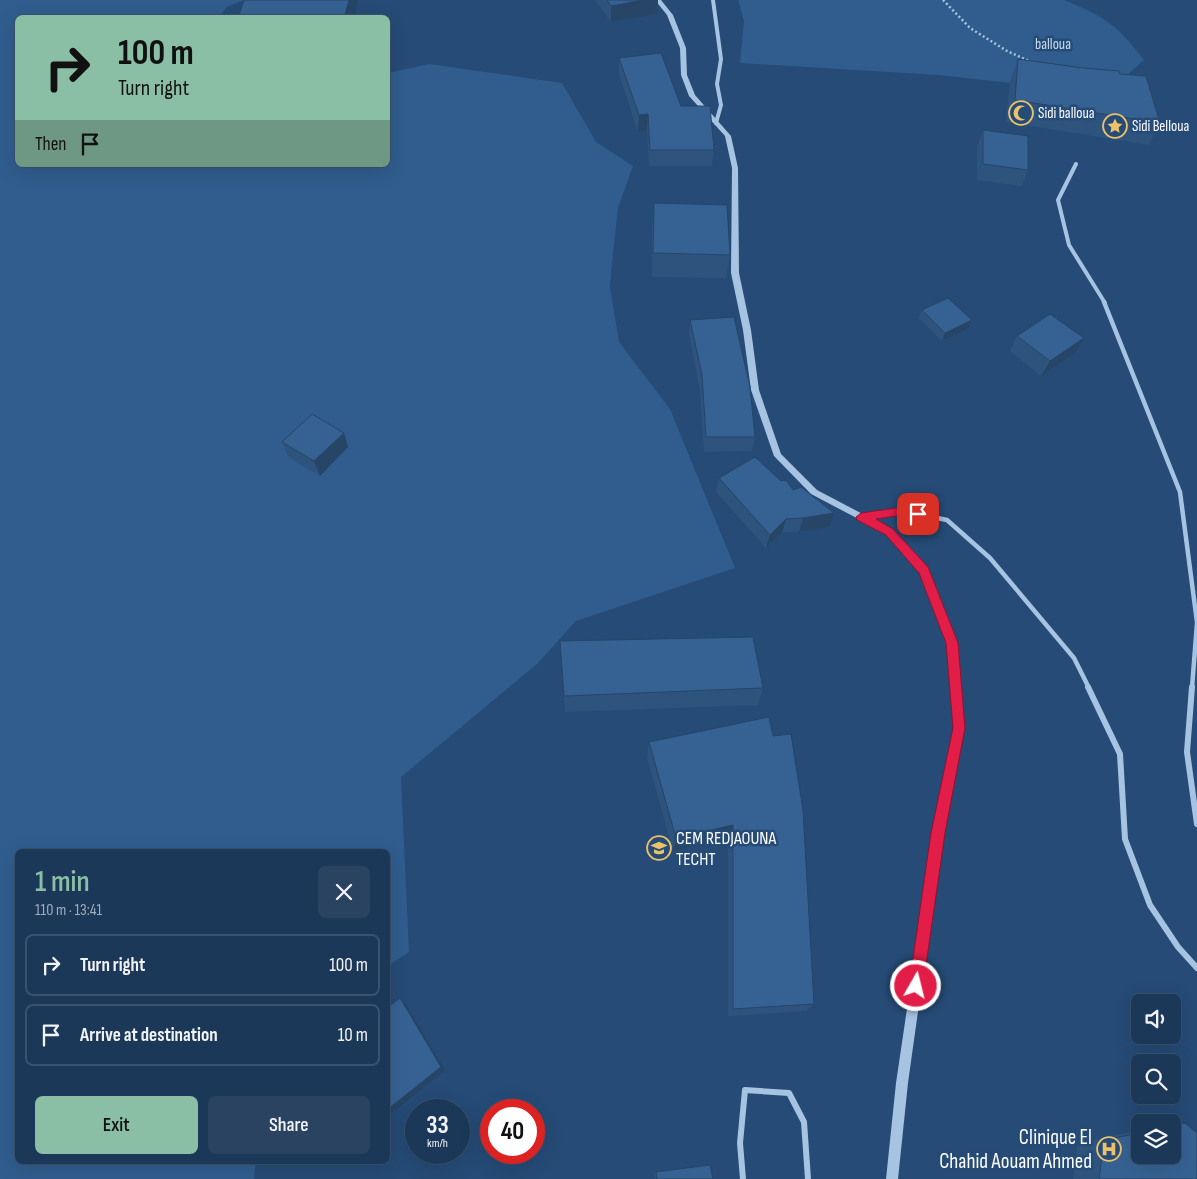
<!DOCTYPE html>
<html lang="en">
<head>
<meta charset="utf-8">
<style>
  :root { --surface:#1c3858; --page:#294361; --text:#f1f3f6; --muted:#a0acba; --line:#3a526e; --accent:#8abfa5 }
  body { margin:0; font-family:"Sofia Sans Condensed",sans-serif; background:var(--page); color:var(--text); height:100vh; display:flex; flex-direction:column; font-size:19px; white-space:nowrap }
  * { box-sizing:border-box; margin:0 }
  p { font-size:16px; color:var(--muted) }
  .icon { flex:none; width:28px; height:28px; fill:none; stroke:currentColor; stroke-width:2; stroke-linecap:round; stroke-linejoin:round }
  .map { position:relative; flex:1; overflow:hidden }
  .panel { position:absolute; left:15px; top:849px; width:375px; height:315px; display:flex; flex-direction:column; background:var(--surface); border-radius:8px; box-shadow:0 5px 20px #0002,0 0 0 1px var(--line) }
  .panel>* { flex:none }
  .banner { position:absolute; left:15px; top:15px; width:375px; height:152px; border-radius:8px; box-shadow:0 5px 20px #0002,0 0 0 1px var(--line); background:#8abfa5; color:#111; overflow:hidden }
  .buttons { position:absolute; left:1131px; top:994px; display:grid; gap:10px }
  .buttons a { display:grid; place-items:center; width:50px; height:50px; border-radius:8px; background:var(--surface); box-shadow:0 5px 20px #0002,0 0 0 1px var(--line); font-size:25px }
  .speed { position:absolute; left:405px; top:1099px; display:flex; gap:10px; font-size:25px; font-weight:700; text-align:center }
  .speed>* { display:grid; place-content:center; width:65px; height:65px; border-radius:50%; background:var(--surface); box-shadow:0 5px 20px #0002,0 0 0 1px var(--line); line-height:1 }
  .speed small { font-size:12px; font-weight:400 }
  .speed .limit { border:8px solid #d22; background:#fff; color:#111 }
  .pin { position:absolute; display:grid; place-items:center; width:42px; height:42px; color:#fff; margin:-21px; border-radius:10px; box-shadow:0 2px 8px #0006 }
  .me { position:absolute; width:55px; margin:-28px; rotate:8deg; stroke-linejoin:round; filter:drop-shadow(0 0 4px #0008) }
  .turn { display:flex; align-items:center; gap:18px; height:105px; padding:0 20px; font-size:22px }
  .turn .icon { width:65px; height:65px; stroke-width:2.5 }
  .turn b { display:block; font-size:35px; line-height:42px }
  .then { display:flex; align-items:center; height:48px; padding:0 20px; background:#0003; gap:10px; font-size:19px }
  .round { display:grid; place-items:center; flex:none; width:52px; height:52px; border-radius:8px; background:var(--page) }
  .summary { display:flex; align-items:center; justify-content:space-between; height:85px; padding:0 20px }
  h1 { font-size:30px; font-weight:600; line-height:38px; color:var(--accent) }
  .primary-button { display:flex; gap:10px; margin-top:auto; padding:10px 20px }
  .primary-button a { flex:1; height:58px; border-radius:8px; background:var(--accent); color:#111; font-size:20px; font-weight:600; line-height:58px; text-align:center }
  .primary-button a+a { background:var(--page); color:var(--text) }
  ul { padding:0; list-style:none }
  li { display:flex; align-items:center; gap:15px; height:62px; margin:0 10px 8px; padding:0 10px; border:2px solid var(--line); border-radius:8px }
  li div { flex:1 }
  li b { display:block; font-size:19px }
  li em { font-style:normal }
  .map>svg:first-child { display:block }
</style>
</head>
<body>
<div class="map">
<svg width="1197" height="1179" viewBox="0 0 1197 1179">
  <rect width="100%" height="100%" fill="#254b76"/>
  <!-- green -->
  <path fill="#305d8e" d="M 0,0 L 244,0 L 227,7 L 219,17 L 18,18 L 18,165 L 388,165 L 388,73 L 429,64 L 562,83 L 596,142 L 633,166 L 618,208 L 612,263 L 610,287 L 619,342 L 670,409 L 735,568 L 576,621 L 537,664 L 401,777 L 409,952 L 388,966 L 388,851 L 18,851 L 18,1161 L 256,1161 L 254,1179 L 0,1179 Z
    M 738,0 L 1064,0 C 1106,17 1117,25 1144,60 L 1127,75 L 1093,92 L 938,75 L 740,63 L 744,21 Z"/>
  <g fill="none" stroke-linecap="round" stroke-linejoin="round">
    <!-- path -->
    <path stroke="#a7c3e2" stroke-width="2.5" stroke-dasharray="2 2.5" stroke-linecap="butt" d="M 943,0 L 970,28 L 1007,51 L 1029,61"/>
    <!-- minor-far2 -->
    <path stroke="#a7c3e2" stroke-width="4" d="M 713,0 L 721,59 L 717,84 L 721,105 L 716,123
      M 1076,164 L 1058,200 L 1069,245 L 1105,303"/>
    <!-- minor-far1 -->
    <path stroke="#a7c3e2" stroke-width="4.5" d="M 1104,302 L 1180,492 L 1197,622
      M 861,517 L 903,511 L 947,520 L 990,558 L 1074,658 L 1089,688
      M 1192,688 L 1197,623"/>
    <!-- minor -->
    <path stroke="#a7c3e2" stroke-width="6" d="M 1088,687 L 1120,754 L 1125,839 L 1150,905 L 1178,947 L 1197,968
      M 1192,687 L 1187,752 L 1197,824
      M 743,1179 L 740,1143 L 745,1090 L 789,1093 L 804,1122 L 808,1179"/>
    <!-- tertiary -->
    <path fill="#a7c3e2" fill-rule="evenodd" d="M 655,0 L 661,0 L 673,15 L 686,48 L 687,75 L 695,95 L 731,136 L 738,168 L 739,273 L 751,330 L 759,390 L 781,454 L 817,490 L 893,530 L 927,567 L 957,643 L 964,728 L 943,833 L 908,1083 L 898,1179 L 886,1179 L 896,1083 L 933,833 L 954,728 L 947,643 L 920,572 L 887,534 L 811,494 L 774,456 L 751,390 L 743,330 L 731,273 L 732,168 L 725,136 L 689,96 L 681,75 L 680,48 L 667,15 Z"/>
  </g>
  <!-- wall -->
  <path fill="#2e547e" d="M 595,0 L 658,0 L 657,14 L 611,22 Z
    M 619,58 L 681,106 L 714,150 L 712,166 L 649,166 L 647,130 L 638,132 L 619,74 Z
    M 1018,59 L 1120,74 L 1160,123 L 1149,145 L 1006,122 L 1010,81 Z
    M 983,130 L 1028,170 L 1022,186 L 977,180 L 977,147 Z
    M 654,203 L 730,255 L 726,278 L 652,277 L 652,227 Z
    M 922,310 L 972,320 L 969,328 L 942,341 L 919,318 Z
    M 690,320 L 755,437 L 752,451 L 704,452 L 700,390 L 689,335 Z
    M 1017,336 L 1084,338 L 1075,353 L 1041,376 L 1010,351 Z
    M 344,433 L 348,447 L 320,476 L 288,457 L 282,442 Z
    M 719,478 L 781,481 L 793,490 L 829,527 L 799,532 L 782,532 L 766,548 L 716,492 Z
    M 560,641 L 763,688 L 758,705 L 565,712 Z
    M 769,717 L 814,1004 L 806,1011 L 728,1016 L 728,838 L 673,851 L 647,758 L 649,742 Z
    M 1185,1123 L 1197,1179 L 1073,1179 L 1078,1143 L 1140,1130 L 1140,1155 L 1172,1155 L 1172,1125 Z
    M 656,1172 L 713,1179 L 655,1179 L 654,1173 Z"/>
  <!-- shaded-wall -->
  <path fill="#264567" d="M 349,0 L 358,0 L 354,18 L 344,18 Z
    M 644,0 L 658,0 L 657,14 L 611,22 L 611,6 Z
    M 648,114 L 647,130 L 638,132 L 639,115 Z
    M 972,320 L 969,328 L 942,341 L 945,333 Z
    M 1084,338 L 1075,353 L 1041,376 L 1050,361 Z
    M 344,433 L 348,447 L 320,476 L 314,461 Z
    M 834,513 L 829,527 L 799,532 L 803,518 Z
    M 786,519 L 782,532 L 766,548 L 770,535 Z
    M 733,825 L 728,838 L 673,851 L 676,838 Z
    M 400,998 L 405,1003 L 445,1070 L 388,1116 L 388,1109 Z"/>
  <!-- building -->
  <path fill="#366293" stroke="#264567" d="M 244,0 L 349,0 L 344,18 L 238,18 Z
    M 607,0 L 644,0 L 611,6 Z
    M 661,53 L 681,106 L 710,106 L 714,150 L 650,150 L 648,114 L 639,115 L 619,58 Z
    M 1018,59 L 1083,68 L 1119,71 L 1120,74 L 1146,76 L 1160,123 L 1015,100 Z
    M 983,130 L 1028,136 L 1028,170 L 983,164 Z
    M 654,203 L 727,205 L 730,255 L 653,253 Z
    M 948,298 L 972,320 L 945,333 L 922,310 Z
    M 1050,314 L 1084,338 L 1050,361 L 1017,336 Z
    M 734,317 L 750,387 L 755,437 L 706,437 L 702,375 L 690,320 Z
    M 312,414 L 344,433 L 314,461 L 282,442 Z
    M 755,457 L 781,481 L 786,480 L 793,490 L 801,487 L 834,513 L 803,518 L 786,519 L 770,535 L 719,478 Z
    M 753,637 L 763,688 L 564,696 L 560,641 Z
    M 769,717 L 773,736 L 791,734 L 803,810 L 814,1004 L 733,1009 L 733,825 L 676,838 L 649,742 Z
    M 400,998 L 441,1067 L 388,1109 L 388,1007 Z
    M 1185,1123 L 1197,1133 L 1197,1179 L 1099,1179 L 1104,1140 L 1140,1133 L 1140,1155 L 1172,1155 L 1172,1126 Z
    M 710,1165 L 713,1179 L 657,1179 L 656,1172 Z"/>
  <!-- route -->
  <path fill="#e11d48" stroke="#92132f" d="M 903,507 L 921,511 L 923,514 L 918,519 L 903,515 L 876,519 L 893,529 L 928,567 L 958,643 L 965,728 L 945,833 L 923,986 L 921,991 L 916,994 L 911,991 L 909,986 L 931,833 L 953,728 L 946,643 L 919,573 L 886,535 L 857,520 L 856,517 L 861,513 Z"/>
  <!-- icons -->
  <defs>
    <g id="mosque-ring" transform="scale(1.25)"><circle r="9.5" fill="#254b76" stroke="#ebc26c" stroke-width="1.5"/><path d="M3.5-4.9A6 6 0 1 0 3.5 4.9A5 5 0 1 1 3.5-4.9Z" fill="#ebc26c"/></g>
    <g id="sight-ring" transform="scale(1.25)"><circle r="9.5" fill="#254b76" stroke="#ebc26c" stroke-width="1.5"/><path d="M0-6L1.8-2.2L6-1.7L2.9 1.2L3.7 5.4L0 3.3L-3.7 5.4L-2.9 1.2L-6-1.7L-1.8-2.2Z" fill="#ebc26c"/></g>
    <g id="school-ring" transform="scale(1.25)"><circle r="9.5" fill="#254b76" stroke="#ebc26c" stroke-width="1.5"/><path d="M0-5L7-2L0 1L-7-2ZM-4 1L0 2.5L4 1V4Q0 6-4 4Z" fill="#ebc26c"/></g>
    <g id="hospital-ring" transform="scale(1.25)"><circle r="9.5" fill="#254b76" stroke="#ebc26c" stroke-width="1.5"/><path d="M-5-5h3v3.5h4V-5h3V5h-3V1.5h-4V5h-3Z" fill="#ebc26c"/></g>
  </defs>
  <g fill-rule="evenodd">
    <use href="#mosque-ring" x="1021" y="113"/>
    <use href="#sight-ring" x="1115" y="126"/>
    <use href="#school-ring" x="659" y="848"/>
    <use href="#hospital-ring" x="1109" y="1149"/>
  </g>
  <g text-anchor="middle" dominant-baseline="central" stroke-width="5" stroke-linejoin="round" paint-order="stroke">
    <!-- far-park labels -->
    <g font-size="15" fill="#c9ddf2" stroke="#254b76">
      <text x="1053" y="44">balloua</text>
    </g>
    <!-- far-poi labels -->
    <g font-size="15" fill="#fff" stroke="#254b76" text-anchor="start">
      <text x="1038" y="113">Sidi balloua</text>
      <text x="1132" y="126">Sidi Belloua</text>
    </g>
    <!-- poi labels -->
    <g font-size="18" fill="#fff" stroke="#254b76" text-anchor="start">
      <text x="676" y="838">CEM REDJAOUNA<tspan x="676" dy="21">TECHT</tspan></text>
    </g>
    <!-- near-poi labels -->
    <g font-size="21" fill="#fff" stroke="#254b76" text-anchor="end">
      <text x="1092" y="1137">Clinique El<tspan x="1092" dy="24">Chahid Aouam Ahmed</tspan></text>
    </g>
  </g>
</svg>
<div class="buttons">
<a><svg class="icon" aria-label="sound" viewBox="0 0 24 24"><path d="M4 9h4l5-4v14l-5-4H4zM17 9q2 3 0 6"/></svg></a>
<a><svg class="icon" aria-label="search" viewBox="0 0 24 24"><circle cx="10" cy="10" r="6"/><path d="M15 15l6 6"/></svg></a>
<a><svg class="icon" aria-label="layers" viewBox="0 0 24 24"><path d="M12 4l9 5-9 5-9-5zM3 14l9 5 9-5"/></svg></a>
</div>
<div class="speed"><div>33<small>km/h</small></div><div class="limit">40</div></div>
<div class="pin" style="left:918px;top:514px;background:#d93025"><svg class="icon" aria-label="arrive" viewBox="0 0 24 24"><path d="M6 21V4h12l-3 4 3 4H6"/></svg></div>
<svg class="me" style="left:916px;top:986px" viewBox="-20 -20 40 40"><circle r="17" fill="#e11d48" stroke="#fff" stroke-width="3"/><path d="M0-11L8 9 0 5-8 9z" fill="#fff"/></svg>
<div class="banner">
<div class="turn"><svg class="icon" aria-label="right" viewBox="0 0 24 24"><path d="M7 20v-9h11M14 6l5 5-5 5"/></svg><div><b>100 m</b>Turn right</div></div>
<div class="then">Then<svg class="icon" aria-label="arrive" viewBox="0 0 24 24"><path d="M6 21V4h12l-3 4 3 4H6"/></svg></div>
</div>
<section class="panel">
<div class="summary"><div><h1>1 min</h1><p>110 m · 13:41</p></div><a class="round"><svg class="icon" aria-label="close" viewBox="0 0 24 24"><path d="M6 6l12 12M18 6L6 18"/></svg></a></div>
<ul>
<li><svg class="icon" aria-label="right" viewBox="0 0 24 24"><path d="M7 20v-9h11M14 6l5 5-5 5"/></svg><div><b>Turn right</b></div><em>100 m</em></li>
<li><svg class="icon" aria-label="arrive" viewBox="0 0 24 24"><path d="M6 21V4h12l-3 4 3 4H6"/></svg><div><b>Arrive at destination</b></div><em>10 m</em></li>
</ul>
<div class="primary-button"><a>Exit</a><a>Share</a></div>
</section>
</div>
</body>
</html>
